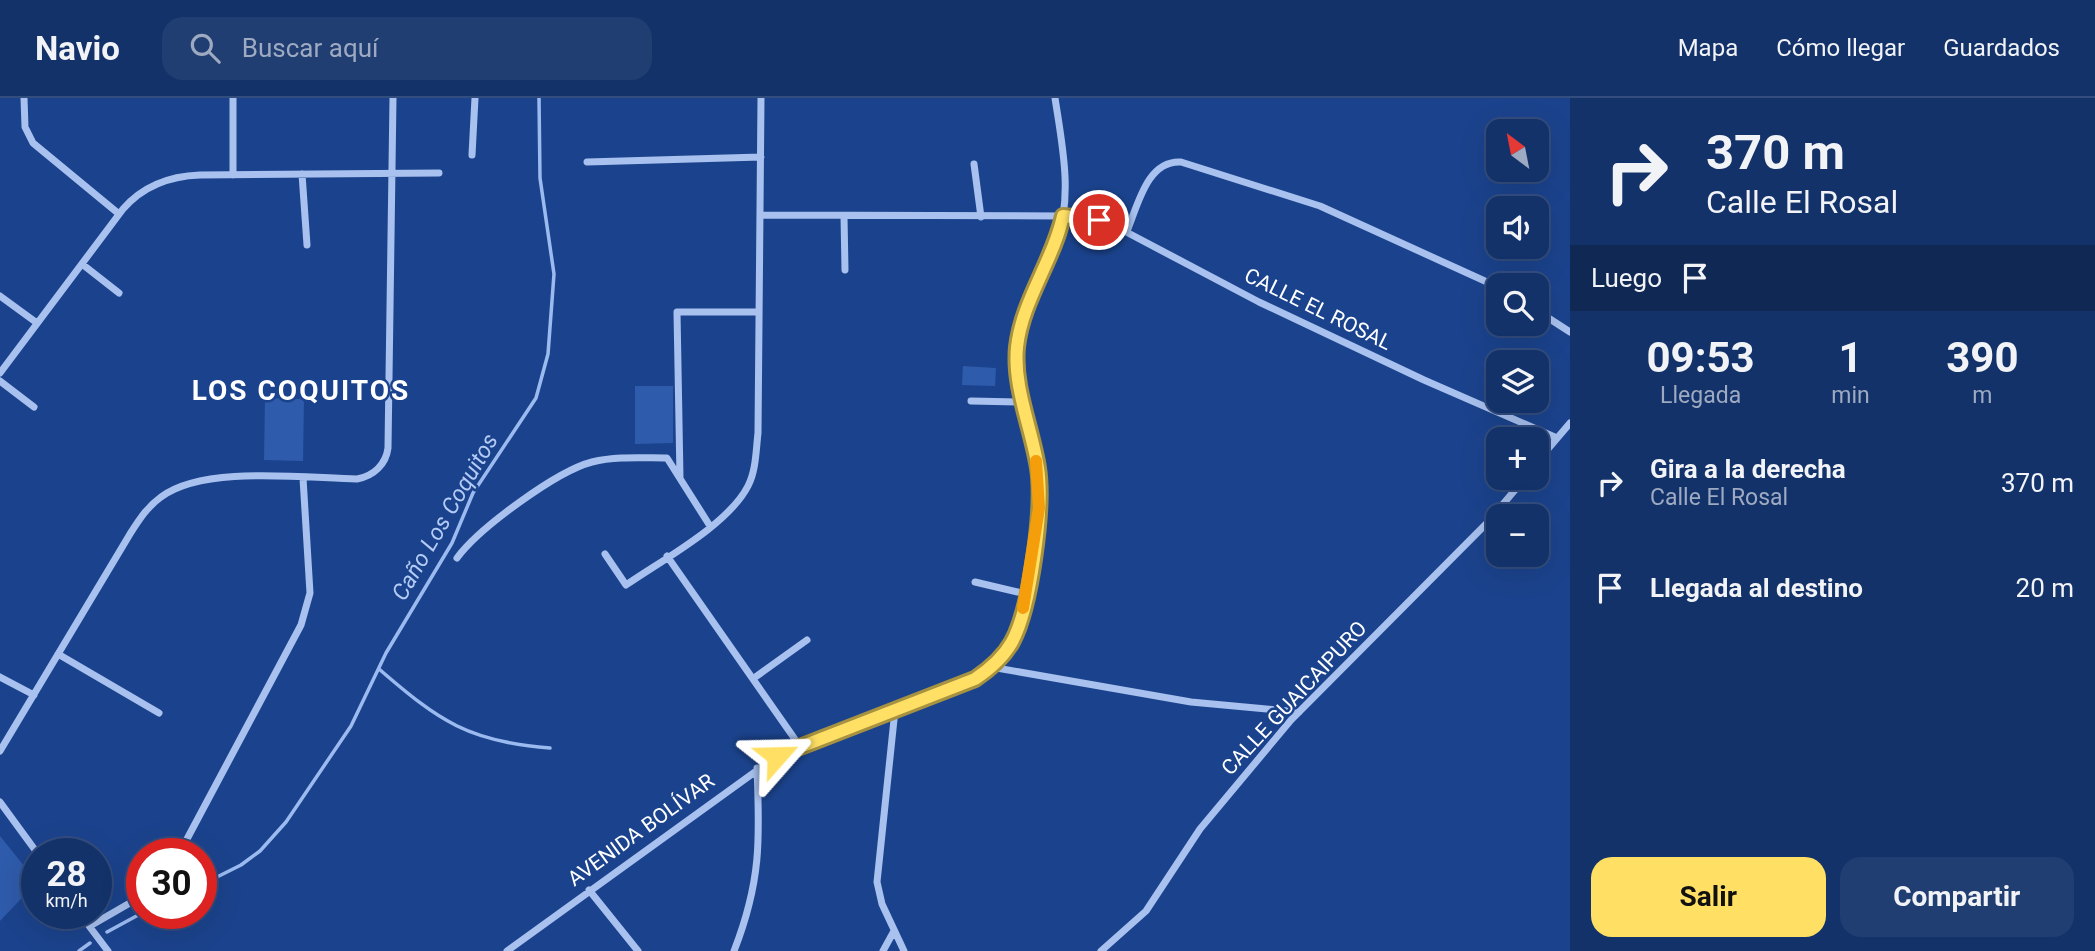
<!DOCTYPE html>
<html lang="es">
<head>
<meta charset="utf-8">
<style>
  :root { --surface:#14326a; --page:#213e72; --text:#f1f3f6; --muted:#9daac1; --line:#334d7e; --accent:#ffe064 }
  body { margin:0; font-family:Roboto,sans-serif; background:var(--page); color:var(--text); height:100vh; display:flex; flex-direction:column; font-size:26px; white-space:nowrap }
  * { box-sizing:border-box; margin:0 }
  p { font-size:23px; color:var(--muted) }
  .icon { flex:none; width:38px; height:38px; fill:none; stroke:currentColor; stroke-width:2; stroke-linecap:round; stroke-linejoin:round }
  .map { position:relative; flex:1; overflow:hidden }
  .sheet { display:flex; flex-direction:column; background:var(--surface); width:525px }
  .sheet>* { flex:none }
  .banner { background:#14326a; color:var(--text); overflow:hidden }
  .needle { width:46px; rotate:328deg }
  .buttons { position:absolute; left:1486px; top:21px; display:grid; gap:14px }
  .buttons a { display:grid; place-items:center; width:63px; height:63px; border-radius:14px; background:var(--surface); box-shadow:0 7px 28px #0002,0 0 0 2px var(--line); font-size:35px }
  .speed { position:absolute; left:21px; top:740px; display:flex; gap:14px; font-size:35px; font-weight:700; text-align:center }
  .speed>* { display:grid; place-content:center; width:91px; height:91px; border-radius:50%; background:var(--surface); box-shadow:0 7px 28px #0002,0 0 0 2px var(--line); line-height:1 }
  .speed small { font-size:18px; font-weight:400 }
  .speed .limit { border:10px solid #d22; background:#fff; color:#111 }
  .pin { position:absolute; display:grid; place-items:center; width:60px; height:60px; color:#fff; margin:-30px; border:4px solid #fff; border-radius:50%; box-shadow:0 2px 7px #0007 }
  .me { position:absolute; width:77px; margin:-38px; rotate:65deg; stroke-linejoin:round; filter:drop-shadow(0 0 5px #0008) }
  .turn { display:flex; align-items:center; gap:24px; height:147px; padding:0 21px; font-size:32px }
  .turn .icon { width:91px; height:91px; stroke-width:2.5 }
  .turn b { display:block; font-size:49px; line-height:60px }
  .then { display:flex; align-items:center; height:66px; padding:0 21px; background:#0003; gap:14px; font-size:26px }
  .eta { display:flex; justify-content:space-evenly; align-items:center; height:119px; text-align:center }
  .eta b { font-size:42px; font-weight:700; line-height:49px }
  .action { display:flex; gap:14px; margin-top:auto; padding:14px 21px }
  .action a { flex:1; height:80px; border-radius:21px; background:var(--accent); color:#111; font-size:28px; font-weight:700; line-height:80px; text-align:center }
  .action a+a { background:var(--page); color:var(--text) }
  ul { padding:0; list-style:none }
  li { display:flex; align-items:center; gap:21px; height:105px; padding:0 21px }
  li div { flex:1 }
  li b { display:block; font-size:26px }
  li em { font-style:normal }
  header { display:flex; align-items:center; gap:42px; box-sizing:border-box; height:98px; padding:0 35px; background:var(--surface); border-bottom:2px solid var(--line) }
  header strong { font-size:33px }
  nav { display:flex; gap:38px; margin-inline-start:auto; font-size:24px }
  .search { width:490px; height:63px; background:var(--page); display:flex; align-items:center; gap:18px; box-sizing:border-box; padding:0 24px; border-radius:21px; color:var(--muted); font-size:26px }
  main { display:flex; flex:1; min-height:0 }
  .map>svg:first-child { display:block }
</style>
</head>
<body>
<header>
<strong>Navio</strong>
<div class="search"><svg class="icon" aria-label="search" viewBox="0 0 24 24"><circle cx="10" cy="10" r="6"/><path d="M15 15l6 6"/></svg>Buscar aquí</div>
<nav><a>Mapa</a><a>Cómo llegar</a><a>Guardados</a></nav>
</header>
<main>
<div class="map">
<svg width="1570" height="853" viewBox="0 0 1570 853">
  <rect width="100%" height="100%" fill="#1b438d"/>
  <!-- pitch -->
  <path fill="#2e5bab" d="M 963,268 L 996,270 L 995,288 L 962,287 Z
    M 635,288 L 673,288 L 673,345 L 635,346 Z
    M 265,300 L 304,301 L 303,363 L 264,362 Z
    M 0,738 L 37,784 L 0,823 Z"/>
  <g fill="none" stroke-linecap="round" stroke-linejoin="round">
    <!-- stream -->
    <path stroke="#9bbaf0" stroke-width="3.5" d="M 379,571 C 439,623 469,644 550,650
      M 201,787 L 241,767 L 260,753 L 286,724 L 351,628 L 386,555 L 452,445 L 473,395 L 536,300 L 548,256 L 554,176 L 540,80 L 539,0
      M 107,834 L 142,815
      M 79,853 L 90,845"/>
    <!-- minor -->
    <path stroke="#a8c1ee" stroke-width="7" d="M 24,0 L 25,29 L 33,45 L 119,116
      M 233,0 L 233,77
      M 472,57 L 475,0
      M 587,64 L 761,59
      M 974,66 L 981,119
      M 302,76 L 307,147
      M 760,117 L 1063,118 L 1113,127 L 1259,204 L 1424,282 L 1557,340
      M 844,118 L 845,172
      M 1127,133 C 1138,107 1147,62 1181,64 L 1320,108 L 1498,189
      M 82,166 L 119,195
      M 0,198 L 37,225
      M 1536,212 L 1570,234
      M 0,275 L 123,111 C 143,88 170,78 200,77 L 439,75
      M 0,283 L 34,309
      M 971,303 L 1024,304
      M 1536,365 L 1570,325
      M 680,380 L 677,214 L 758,214
      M 605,456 L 626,487 C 662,462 728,427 748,388 C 756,373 756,352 758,335 L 761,0
      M 667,458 L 799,647
      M 457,460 C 479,430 557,373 592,364 C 616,358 642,360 667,360 L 710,428
      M 975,484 L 1026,496
      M 58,556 L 159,615
      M 991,569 L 1191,604 L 1299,614
      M 0,579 L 34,597
      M 754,580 L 807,542
      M 895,612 L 877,784 L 882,806 L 904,853
      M 0,653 L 130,436 C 139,422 147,409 161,399 C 203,367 304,380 357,381 C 374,378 386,366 388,350 L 393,0
      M 0,704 L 38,756
      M 179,756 L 301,527 L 310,495 L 303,380
      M 589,792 L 638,853
      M 80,816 L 108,853
      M 90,828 L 142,798
      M 507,853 L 777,658 L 975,581 C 990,571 1002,560 1011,544 C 1032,509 1043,412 1038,372 C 1033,332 1015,292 1017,251 C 1019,212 1045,179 1057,142 C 1073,97 1062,46 1055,0
      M 734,853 C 761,784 760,742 757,670
      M 883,853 L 894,833
      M 1101,853 L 1146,813 L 1200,731 L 1291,622 L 1488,424 L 1525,380"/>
  </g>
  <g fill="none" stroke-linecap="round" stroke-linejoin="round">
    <!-- route casing -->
    <g stroke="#a69241" stroke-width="18">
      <path id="route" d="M 777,658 L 975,581 C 990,571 1003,560 1012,544 C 1031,509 1044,409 1038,370 C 1032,331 1013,289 1017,249 C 1022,203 1053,163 1063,118 L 1099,122"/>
    </g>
    <!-- route -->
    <use href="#route" stroke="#ffe064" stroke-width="12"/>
    <!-- slow -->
    <path stroke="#f59e0b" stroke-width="12" d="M 1023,510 L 1039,410 L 1036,363"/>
  </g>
  <g text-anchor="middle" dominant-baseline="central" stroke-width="5" stroke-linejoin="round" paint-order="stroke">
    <!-- street labels -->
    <g font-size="21" fill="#fff" stroke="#1b438d">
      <text transform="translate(1318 211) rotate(26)">CALLE EL ROSAL</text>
      <text transform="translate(1294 600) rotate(-47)">CALLE GUAICAIPURO</text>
      <text transform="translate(641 732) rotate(-36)">AVENIDA BOLÍVAR</text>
    </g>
    <!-- water labels -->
    <g font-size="23" font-style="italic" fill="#b4cbf5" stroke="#1b438d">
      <text transform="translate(445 419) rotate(-60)">Caño Los Coquitos</text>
    </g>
    <!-- district labels -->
    <g font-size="28" font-weight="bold" letter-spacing="2" fill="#fff" stroke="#1b438d">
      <text x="301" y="292">LOS COQUITOS</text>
    </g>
  </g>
</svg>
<div class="buttons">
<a><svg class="needle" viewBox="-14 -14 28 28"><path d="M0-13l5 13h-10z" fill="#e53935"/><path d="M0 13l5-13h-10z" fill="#9daac1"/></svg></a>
<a><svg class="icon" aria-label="sound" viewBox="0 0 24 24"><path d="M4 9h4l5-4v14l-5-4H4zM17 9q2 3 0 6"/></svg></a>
<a><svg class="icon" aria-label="search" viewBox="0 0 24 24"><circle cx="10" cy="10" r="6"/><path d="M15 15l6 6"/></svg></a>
<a><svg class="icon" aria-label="layers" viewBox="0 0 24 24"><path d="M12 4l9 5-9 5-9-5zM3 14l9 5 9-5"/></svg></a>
<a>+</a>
<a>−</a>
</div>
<div class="speed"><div>28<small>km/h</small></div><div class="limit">30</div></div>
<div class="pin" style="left:1099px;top:122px;background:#d93025"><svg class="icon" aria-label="arrive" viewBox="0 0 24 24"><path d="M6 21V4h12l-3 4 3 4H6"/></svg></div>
<svg class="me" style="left:777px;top:658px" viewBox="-20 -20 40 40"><path d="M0-17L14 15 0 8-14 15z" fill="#ffe064" stroke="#fff" stroke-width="4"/></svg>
</div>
<section class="sheet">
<div class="banner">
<div class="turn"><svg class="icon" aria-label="right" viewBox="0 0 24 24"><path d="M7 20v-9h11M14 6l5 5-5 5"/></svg><div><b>370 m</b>Calle El Rosal</div></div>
<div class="then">Luego<svg class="icon" aria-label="arrive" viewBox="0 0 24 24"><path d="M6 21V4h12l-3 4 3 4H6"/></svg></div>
</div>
<div class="eta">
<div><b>09:53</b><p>Llegada</p></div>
<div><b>1</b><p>min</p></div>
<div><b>390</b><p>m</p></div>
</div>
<ul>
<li><svg class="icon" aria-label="right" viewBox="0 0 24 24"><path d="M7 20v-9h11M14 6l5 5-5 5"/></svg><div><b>Gira a la derecha</b><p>Calle El Rosal</p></div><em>370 m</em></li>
<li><svg class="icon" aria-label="arrive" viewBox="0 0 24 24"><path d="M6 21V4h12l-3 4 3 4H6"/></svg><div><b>Llegada al destino</b></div><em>20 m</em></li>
</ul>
<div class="action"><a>Salir</a><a>Compartir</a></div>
</section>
</main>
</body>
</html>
